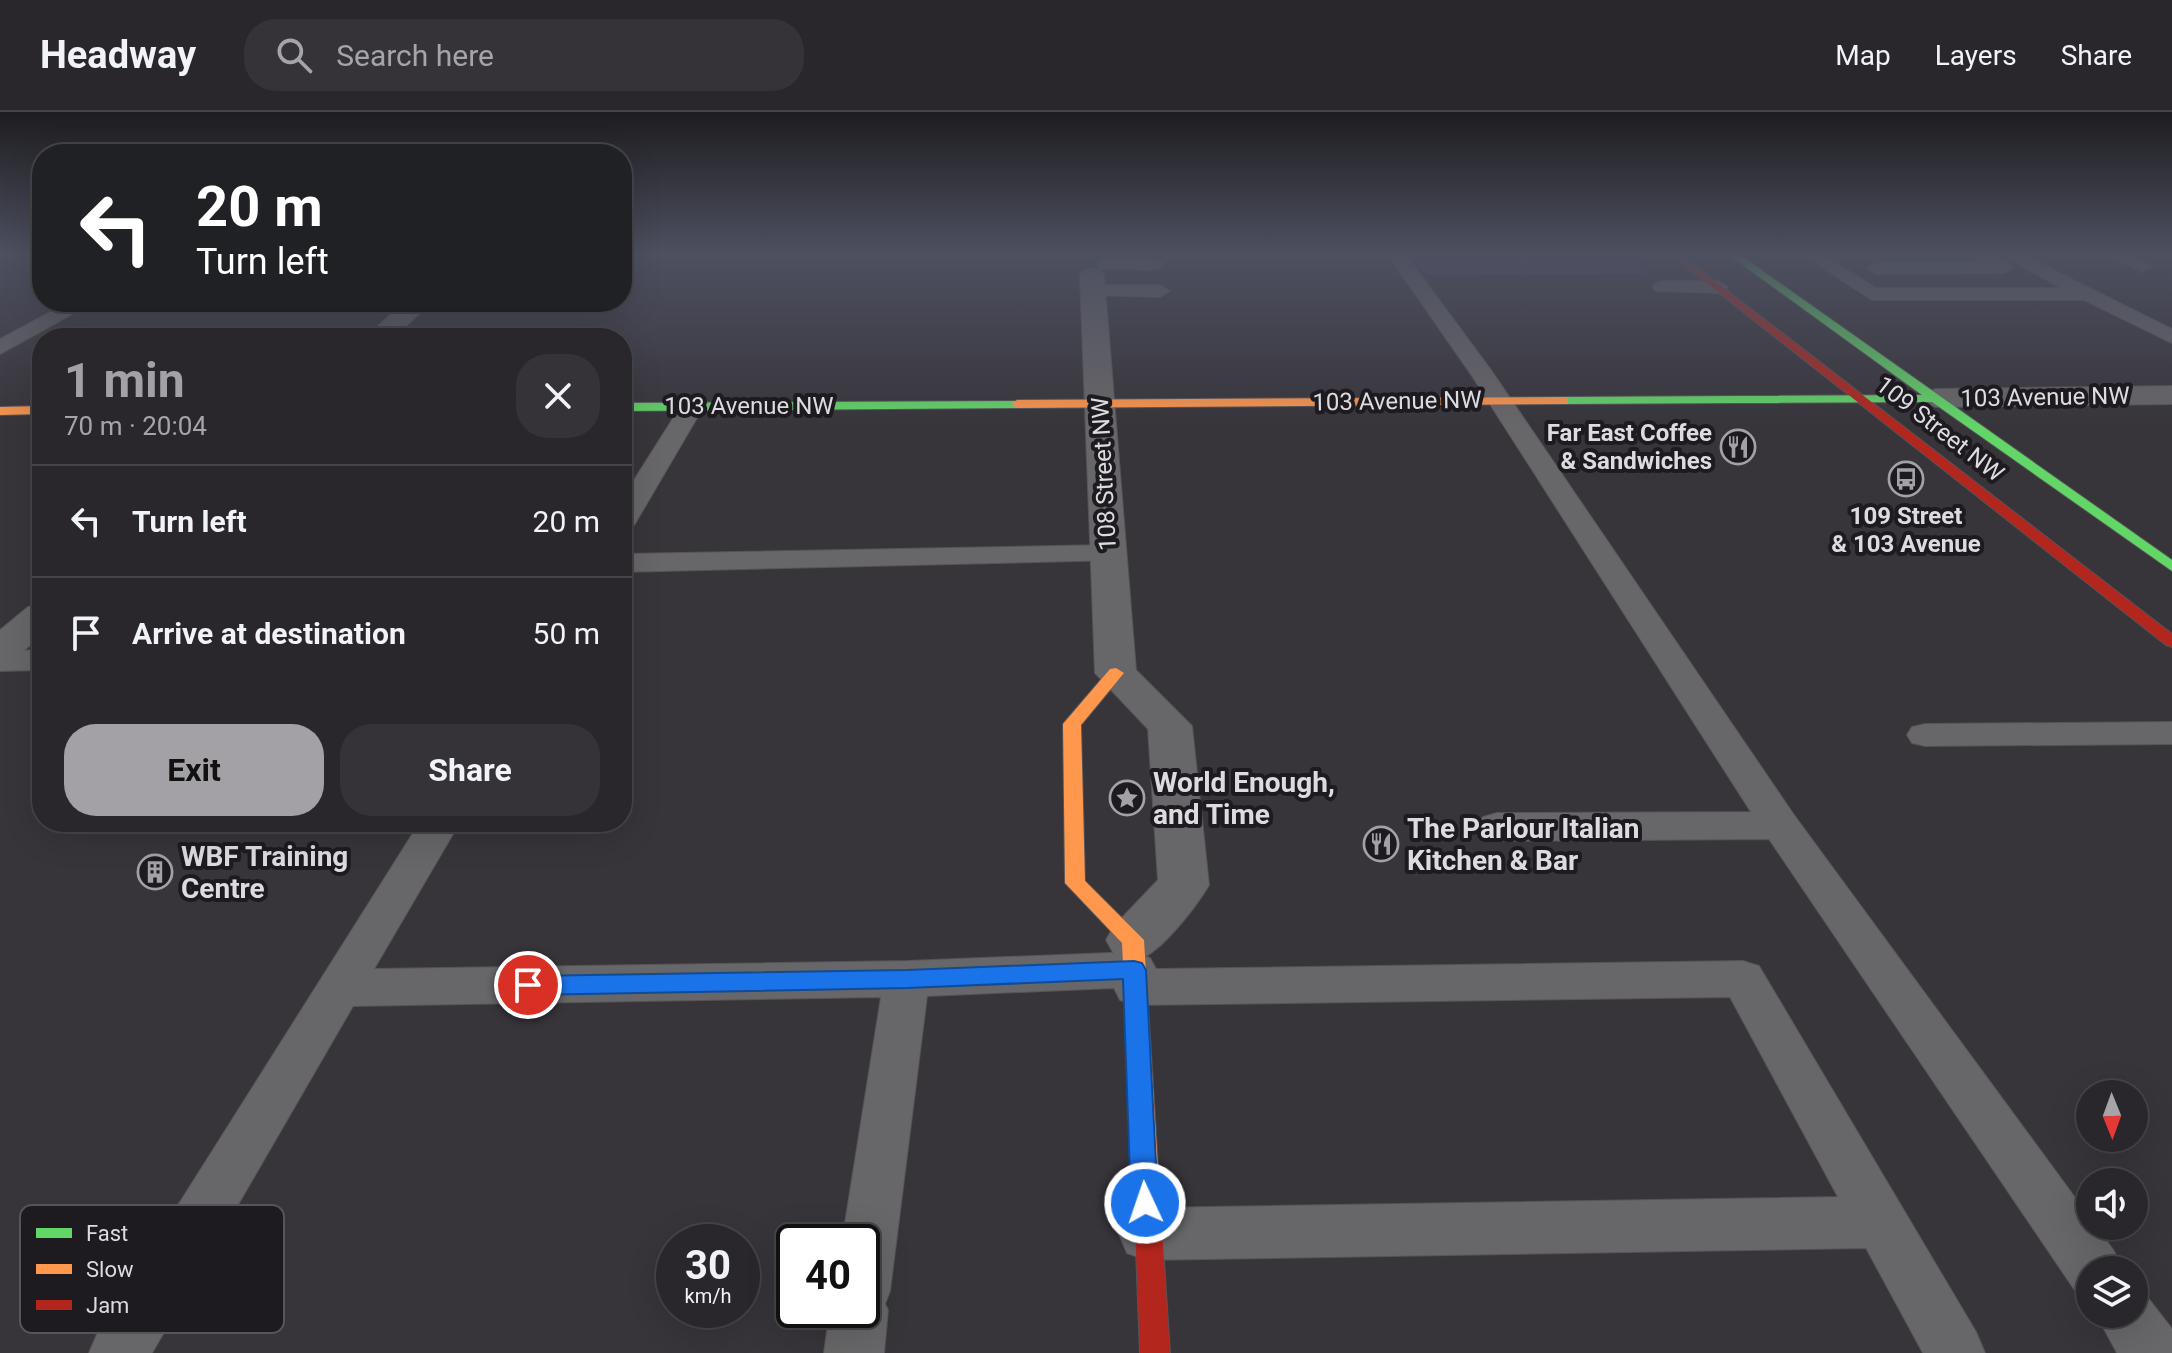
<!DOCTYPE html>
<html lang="en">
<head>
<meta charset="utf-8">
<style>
  :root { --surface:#29272c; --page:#353338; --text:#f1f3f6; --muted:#a5a5a9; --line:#454448; --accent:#a3a0a6 }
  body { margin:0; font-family:Roboto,sans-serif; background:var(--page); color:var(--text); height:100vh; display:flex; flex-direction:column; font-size:30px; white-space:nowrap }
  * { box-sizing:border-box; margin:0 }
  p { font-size:26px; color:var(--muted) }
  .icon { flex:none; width:44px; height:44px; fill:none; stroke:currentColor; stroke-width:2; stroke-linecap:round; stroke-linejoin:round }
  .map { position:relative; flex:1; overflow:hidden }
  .details { position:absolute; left:32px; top:216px; width:600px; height:504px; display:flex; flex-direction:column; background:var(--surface); border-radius:32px; box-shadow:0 8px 32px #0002,0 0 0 2px var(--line) }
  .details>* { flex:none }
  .banner { position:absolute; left:32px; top:32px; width:600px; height:168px; border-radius:32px; box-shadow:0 8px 32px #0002,0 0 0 2px var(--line); background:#202124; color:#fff; overflow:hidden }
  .needle { width:52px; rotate:179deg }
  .fabs { position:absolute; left:2076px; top:968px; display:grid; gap:16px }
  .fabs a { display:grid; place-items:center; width:72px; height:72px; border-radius:50%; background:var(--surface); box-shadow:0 8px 32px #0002,0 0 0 2px var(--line); font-size:40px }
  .speed { position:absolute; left:656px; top:1112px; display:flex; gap:16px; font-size:40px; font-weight:700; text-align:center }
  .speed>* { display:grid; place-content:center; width:104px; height:104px; border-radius:50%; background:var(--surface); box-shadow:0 8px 32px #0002,0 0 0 2px var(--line); line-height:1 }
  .speed small { font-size:20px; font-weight:400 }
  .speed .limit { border:4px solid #111; border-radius:12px; background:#fff; color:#111 }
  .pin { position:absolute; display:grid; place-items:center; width:68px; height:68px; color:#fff; margin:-34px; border:4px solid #fff; border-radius:50%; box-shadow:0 2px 8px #0007 }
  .me { position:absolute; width:88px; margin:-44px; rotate:357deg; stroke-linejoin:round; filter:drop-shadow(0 0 6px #0008) }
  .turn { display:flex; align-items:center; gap:28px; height:168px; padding:0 32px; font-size:36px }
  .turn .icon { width:104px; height:104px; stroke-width:2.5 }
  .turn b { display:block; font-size:56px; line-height:68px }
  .round { display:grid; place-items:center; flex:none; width:84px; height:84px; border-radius:32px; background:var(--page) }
  .summary { display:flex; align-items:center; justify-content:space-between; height:136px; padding:0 32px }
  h1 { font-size:48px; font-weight:700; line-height:60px; color:var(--accent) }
  .button { display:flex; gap:16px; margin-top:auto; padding:16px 32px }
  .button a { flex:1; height:92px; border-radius:32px; background:var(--accent); color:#111; font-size:32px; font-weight:700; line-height:92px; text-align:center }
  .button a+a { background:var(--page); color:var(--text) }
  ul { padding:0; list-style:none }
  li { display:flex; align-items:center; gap:24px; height:112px; padding:0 32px; border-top:2px solid var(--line) }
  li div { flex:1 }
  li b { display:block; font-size:30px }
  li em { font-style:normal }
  header { display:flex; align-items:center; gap:48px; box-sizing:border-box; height:112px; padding:0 40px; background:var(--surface); border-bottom:2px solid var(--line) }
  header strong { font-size:38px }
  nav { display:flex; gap:44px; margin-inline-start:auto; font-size:28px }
  .search { width:560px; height:72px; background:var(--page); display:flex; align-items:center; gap:20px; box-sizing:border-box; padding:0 28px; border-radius:32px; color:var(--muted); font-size:30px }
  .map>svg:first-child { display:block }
</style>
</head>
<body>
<header>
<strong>Headway</strong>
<div class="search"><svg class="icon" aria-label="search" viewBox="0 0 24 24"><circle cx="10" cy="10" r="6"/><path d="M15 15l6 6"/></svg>Search here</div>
<nav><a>Map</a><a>Layers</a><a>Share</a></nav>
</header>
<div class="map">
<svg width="2172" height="1241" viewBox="0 0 2172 1241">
  <rect width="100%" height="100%" fill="#37343a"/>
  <!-- green -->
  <path fill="#583870" d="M 1412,143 L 1626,143 L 1648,162 L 1426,163 Z"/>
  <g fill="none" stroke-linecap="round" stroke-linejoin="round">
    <!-- lane casing -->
    <g stroke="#555357" stroke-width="2">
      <path id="lane" d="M 1388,143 L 1406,143 L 1491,258 L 1794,703 L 2090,1106 L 2090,1114 L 2096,1114 L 2114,1139 L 2122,1158 L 2090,1158 L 2090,1184 L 2074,1177 L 1769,727 L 1497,729 L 1483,725 L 1477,715 L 1483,705 L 1497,701 L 1751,700 L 1472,264 Z
        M 1803,143 L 1824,143 L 1876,176 L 2061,176 L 2002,143 L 2024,143 L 2172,217 L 2172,231 L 2084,188 L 1872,188 Z
        M 1971,143 L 1994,143 L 2013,155 L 2004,161 L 1876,162 L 1867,156 L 1876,150 L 1979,150 Z
        M 2107,143 L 2131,143 L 2151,154 L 2142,160 Z
        M 1106,146 L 1156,146 L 1165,152 L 1156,158 L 1099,156 L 1097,152 Z
        M 1663,169 L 1718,169 L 1728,175 L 1718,181 L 1656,179 L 1653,175 L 1656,171 Z
        M 1093,173 L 1160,173 L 1170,179 L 1160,185 L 1086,183 L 1083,179 L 1086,175 Z
        M 69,190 L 94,190 L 0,242 L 0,227 Z
        M 692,287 L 700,289 L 704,294 L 636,410 L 632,416 L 622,418 L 622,387 L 684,289 Z
        M 1109,433 L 1119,436 L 1124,442 L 1119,448 L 622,460 L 622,442 Z
        M 42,538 L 42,558 L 0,559 L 0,539 Z
        M 2172,610 L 2172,632 L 1925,634 L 1912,631 L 1907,623 L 1912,615 L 1925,612 Z
        M 420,710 L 460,710 L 374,857 L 907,849 L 1134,840 L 1150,846 L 1156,857 L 1743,849 L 1759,854 L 1976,1220 L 1985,1241 L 1923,1241 L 1866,1136 L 1146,1148 L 1127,1141 L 1119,1122 L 1127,1103 L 1146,1096 L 1838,1085 L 1730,885 L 1136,893 L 1120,888 L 1114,876 L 927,884 L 890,1179 L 885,1192 L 888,1198 L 884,1241 L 824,1241 L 830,1198 L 862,1198 L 862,1130 L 842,1130 L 881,885 L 353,894 L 152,1241 L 89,1241 L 98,1220 Z
        M 2134,1177 L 2145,1182 L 2172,1217 L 2172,1241 L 2117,1241 L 2096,1202 L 2134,1202 Z"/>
    </g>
    <!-- street casing -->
    <g stroke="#555357" stroke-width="2">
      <path id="street" d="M 1092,156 L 1100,158 L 1104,163 L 1136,558 L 1192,614 L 1209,773 C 1198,792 1156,849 1133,848 C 1127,848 1119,844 1114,842 L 1106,828 L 1114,814 L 1158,768 L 1148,617 L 1095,561 L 1080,163 L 1084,158 Z
        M 405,190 L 432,190 L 393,226 L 364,226 Z
        M 2172,274 L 2172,292 L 1936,295 L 1926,292 L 1922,286 L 1926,280 L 1936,277 Z
        M 42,491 L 42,523 L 14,547 L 0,550 L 0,518 L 28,495 Z"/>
    </g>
    <!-- fast casing -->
    <g stroke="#555357" stroke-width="2">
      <path id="fast" d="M 1729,143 L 1740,143 L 2172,448 L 2172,459 L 1932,290 L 1560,292 L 1560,286 L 1564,285 L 1922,283 Z
        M 1021,289 L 1023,292 L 1017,296 L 622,299 L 622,291 Z"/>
    </g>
    <!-- slow casing -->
    <g stroke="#555357" stroke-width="2">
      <path id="slow" d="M 1564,285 L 1568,286 L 1568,292 L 1017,296 L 1011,292 L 1017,288 Z
        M 42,294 L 42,302 L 0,303 L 0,295 Z
        M 1116,556 L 1124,561 L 1081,613 L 1085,769 L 1144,828 L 1160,1088 L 1156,1097 L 1147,1101 L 1138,1097 L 1134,1088 L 1122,831 L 1065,771 L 1063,612 L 1110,557 Z"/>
    </g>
    <!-- jam casing -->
    <g stroke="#555357" stroke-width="2">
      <path id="jam" d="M 1671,143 L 1681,143 L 2172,522 L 2172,535 L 2166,533 Z
        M 1147,1075 L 1156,1079 L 1160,1088 L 1170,1241 L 1140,1241 L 1134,1088 L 1138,1079 Z"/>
    </g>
    <!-- lane -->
    <use href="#lane" fill="#676668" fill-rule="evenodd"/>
    <!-- street -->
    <use href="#street" fill="#676668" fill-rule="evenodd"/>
    <!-- fast -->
    <use href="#fast" fill="#63d668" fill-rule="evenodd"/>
    <!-- slow -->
    <use href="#slow" fill="#ff974d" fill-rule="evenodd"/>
    <!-- jam -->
    <use href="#jam" fill="#b3261e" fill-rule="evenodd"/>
  </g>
  <!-- sky -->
  <linearGradient id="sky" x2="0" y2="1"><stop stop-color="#1e1d20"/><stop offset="0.45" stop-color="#4d5060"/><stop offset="1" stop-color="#4d5060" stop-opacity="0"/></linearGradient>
  <rect width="2172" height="316" fill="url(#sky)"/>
  <!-- route -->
  <path fill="#1a73e8" stroke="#114b97" stroke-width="2" d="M 1134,849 L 1142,851 L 1146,858 L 1158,1091 L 1154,1100 L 1145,1104 L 1135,1100 L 1131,1091 L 1123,867 L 907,876 L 528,883 L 520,880 L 517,873 L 520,867 L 528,864 L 907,858 Z"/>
  <!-- icons -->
  <defs>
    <g id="restaurant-ring" transform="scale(1.8)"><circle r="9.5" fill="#1d1b20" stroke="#a3a0a6" stroke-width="1.5"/><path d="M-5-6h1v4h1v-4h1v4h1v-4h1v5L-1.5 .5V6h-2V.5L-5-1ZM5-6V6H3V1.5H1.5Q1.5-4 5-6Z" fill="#a3a0a6"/></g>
    <g id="bus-ring" transform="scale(1.8)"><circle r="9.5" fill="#1d1b20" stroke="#a3a0a6" stroke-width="1.5"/><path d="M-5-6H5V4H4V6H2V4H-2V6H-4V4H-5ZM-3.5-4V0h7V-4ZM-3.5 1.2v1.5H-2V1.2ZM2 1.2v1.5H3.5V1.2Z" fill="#a3a0a6"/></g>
    <g id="sight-ring" transform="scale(1.8)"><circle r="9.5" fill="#1d1b20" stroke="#a3a0a6" stroke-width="1.5"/><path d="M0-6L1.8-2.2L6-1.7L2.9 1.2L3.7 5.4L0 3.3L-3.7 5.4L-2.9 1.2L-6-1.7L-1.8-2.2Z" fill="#a3a0a6"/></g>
    <g id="building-ring" transform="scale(1.8)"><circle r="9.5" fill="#1d1b20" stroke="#a3a0a6" stroke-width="1.5"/><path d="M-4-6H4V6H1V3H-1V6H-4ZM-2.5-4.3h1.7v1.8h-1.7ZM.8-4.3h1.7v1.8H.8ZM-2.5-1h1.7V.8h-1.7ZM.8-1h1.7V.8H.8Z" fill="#a3a0a6"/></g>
  </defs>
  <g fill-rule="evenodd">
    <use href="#restaurant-ring" x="1738" y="335"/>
    <use href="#bus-ring" x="1906" y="367"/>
    <use href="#sight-ring" x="1127" y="686"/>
    <use href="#restaurant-ring" x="1381" y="732"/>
    <use href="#building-ring" x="155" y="760"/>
  </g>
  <g text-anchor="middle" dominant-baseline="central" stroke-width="8" stroke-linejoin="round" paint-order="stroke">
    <!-- far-street labels -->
    <g font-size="24" fill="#dddae0" stroke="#1d1b20">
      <text transform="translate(2045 285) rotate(-1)">103 Avenue NW</text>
      <text transform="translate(1397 289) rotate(-1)">103 Avenue NW</text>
      <text x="749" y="294">103 Avenue NW</text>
      <text transform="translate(1940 317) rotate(38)">109 Street NW</text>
      <text transform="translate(1104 362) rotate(-93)">108 Street NW</text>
    </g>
    <!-- far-poi labels -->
    <g font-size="24" font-weight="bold" fill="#dddae0" stroke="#1d1b20" text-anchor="end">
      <text x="1712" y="321">Far East Coffee<tspan x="1712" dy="28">&amp; Sandwiches</tspan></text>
      <text x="1906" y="404" text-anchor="middle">109 Street<tspan x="1906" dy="28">&amp; 103 Avenue</tspan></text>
    </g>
    <!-- poi labels -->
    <g font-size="28" font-weight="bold" fill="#dddae0" stroke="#1d1b20" text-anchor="start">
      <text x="1153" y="670">World Enough,<tspan x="1153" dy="32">and Time</tspan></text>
      <text x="1407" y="716">The Parlour Italian<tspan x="1407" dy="32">Kitchen &amp; Bar</tspan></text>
      <text x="181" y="744">WBF Training<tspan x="181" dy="32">Centre</tspan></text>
    </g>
  </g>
  <!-- legend -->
  <rect x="20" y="1093" width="264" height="128" rx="12" fill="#1d1b20" stroke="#57545a" stroke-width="2"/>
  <rect x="36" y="1116" width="36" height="10" fill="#63d668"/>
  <rect x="36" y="1152" width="36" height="10" fill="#ff974d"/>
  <rect x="36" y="1188" width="36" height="10" fill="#b3261e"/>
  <g font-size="22" fill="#dddae0">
    <text x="86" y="1129">Fast</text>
    <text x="86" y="1165">Slow</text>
    <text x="86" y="1201">Jam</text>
  </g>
</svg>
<div class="fabs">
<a><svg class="needle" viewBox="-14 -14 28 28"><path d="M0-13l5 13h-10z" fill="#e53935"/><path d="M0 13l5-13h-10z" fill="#a5a5a9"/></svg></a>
<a><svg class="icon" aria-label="sound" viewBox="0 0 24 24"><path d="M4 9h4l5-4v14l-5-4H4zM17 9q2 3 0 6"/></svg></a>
<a><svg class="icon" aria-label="layers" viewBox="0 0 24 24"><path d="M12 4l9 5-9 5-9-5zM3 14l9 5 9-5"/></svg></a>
</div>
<div class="speed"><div>30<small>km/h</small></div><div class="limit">40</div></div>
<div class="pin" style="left:528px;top:873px;background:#d93025"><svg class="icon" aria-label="arrive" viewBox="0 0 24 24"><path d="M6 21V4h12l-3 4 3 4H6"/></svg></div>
<svg class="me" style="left:1145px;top:1091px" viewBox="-20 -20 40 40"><circle r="17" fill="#1a73e8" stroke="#fff" stroke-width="3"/><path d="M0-11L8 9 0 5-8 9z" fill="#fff"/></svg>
<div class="banner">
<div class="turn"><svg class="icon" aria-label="left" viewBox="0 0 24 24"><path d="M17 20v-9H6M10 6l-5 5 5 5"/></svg><div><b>20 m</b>Turn left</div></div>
</div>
<section class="details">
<div class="summary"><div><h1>1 min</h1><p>70 m · 20:04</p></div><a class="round"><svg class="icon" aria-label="close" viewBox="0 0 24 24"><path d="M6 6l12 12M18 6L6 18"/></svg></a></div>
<ul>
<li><svg class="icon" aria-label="left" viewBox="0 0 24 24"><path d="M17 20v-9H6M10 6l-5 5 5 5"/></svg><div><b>Turn left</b></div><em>20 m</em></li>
<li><svg class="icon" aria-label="arrive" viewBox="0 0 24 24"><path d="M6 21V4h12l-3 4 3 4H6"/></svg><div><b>Arrive at destination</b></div><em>50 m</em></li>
</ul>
<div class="button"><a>Exit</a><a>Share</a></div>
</section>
</div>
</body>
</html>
